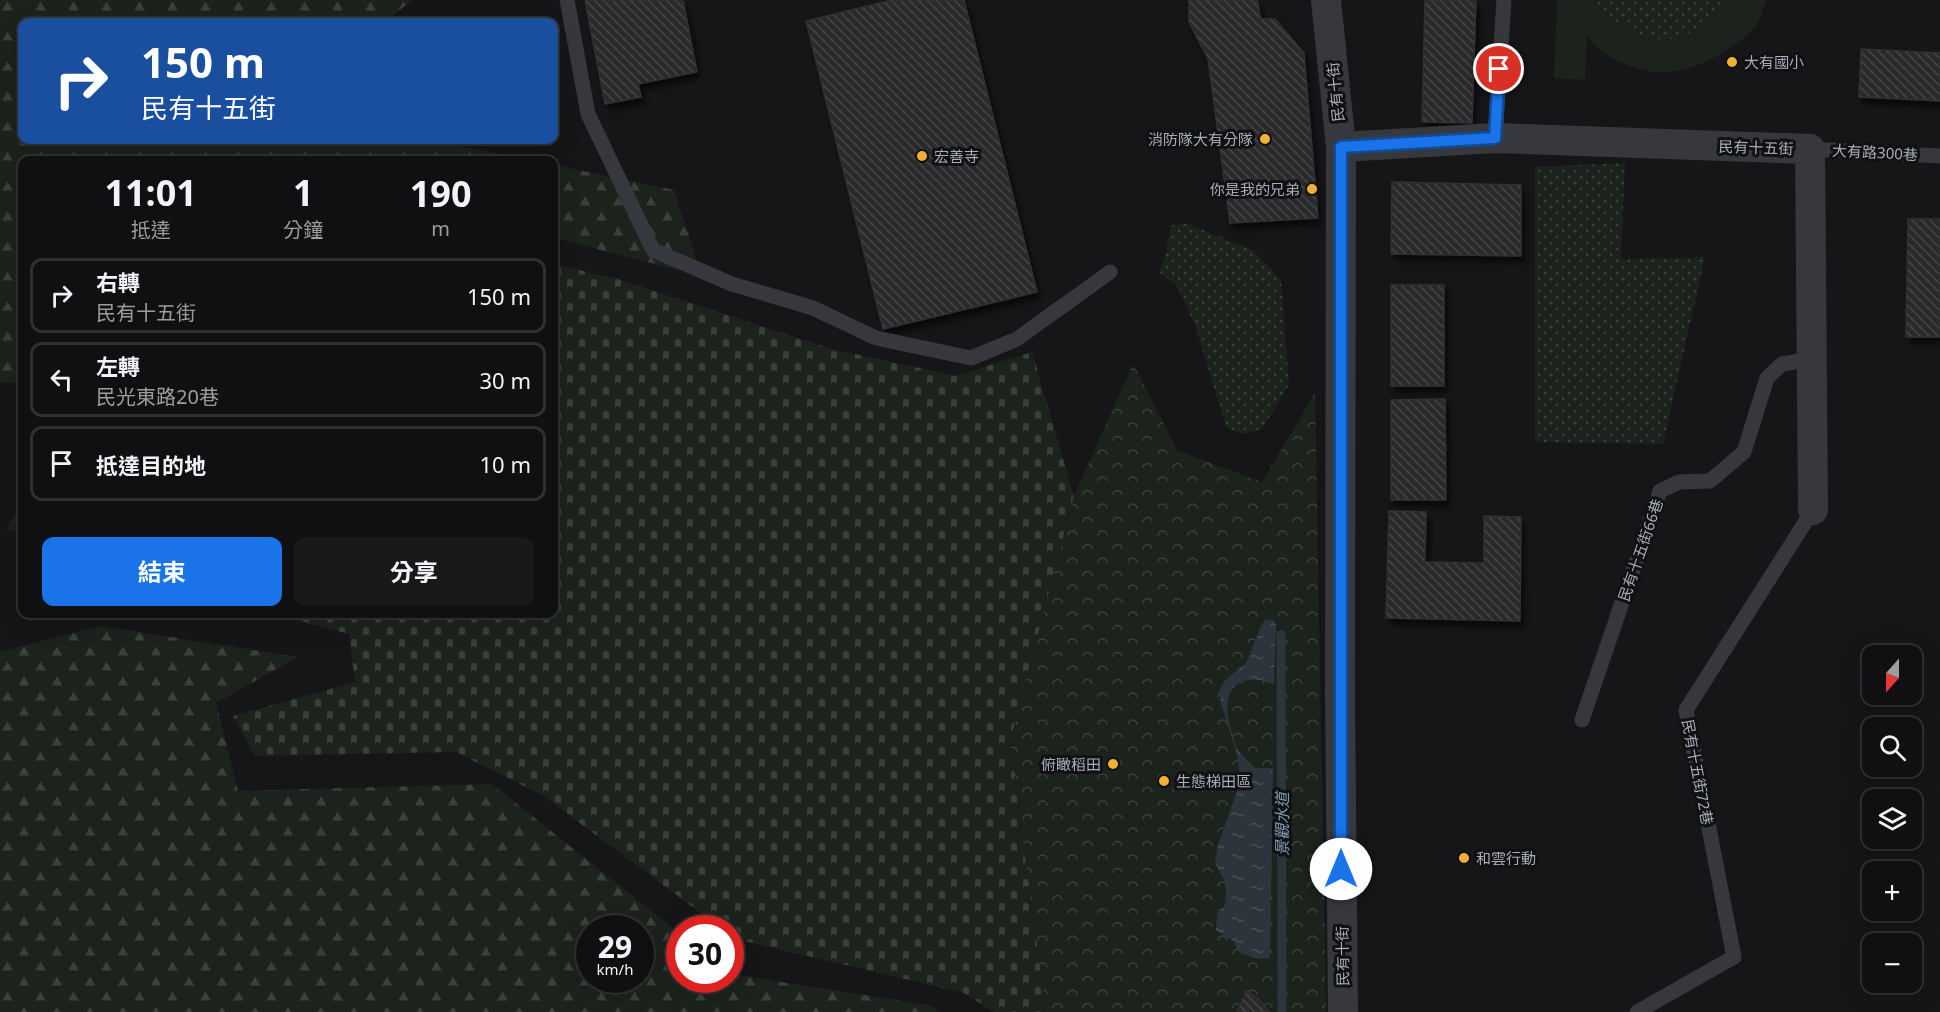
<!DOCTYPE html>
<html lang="zh-TW">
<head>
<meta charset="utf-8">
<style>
  :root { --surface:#101012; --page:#19191b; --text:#f1f3f6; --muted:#9c9d9f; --line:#303032; --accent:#1a73e8 }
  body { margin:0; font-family:"Noto Sans","Noto Sans TC",sans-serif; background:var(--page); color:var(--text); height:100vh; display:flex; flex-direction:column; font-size:22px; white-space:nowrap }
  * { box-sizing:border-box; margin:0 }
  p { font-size:20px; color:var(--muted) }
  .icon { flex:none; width:33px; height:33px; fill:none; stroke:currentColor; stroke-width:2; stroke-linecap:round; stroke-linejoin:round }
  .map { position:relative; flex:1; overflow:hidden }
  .drawer { position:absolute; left:18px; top:156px; width:540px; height:462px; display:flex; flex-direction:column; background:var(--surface); border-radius:12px; box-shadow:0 6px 24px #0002,0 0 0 2px var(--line) }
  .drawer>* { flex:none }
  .hud { position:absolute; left:18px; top:18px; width:540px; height:126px; border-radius:12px; box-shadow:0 6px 24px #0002,0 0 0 2px var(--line); background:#1a4fa0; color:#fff; overflow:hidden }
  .needle { width:39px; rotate:201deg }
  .controls { position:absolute; left:1862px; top:645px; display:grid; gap:12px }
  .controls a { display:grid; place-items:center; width:60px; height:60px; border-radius:12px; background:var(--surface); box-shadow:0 6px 24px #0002,0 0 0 2px var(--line); font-size:30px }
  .speed { position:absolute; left:576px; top:915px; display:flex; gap:12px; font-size:30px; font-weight:700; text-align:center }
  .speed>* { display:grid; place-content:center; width:78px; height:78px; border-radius:50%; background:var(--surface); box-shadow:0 6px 24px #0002,0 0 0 2px var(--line); line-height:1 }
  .speed small { font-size:15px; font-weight:400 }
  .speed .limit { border:9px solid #d22; background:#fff; color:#111 }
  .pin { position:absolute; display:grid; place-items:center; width:51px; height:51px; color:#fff; margin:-26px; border:3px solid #fff; border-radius:50%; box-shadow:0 2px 6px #0007 }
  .me { position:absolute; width:66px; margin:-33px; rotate:0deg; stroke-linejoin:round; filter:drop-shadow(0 0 4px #0008) }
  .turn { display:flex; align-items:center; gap:21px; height:126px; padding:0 24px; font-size:27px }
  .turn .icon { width:78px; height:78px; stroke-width:2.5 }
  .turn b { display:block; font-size:42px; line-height:51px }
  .eta { display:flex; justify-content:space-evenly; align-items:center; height:102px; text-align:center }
  .eta b { font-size:36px; font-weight:700; line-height:42px }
  .button { display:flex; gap:12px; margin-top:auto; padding:12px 24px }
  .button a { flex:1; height:69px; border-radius:12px; background:var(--accent); color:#fff; font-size:24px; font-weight:700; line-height:69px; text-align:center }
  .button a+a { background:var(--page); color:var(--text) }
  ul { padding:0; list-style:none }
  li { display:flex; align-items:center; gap:18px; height:75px; margin:0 12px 9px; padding:0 12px; border:3px solid var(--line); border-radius:12px }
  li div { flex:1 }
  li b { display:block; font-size:22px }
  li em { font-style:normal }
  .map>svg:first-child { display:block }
</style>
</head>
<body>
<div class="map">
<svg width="1940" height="1012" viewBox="0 0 1940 1012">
  <defs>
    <pattern id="grass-dots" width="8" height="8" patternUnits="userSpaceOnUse" patternTransform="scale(1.5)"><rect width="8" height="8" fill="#1c231d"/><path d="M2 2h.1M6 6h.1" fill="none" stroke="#3a403c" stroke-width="1.8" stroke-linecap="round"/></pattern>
    <pattern id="forest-firs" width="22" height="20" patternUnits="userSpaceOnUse" patternTransform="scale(1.5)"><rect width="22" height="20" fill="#1c231d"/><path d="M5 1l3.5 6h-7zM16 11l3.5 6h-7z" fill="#3a403c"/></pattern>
    <pattern id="cemetery-stones" width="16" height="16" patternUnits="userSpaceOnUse" patternTransform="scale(1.5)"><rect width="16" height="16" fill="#1c231d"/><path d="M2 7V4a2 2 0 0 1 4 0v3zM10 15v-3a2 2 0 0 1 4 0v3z" fill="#3a403c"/></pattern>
    <pattern id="park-crowns" width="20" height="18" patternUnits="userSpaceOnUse" patternTransform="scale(1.5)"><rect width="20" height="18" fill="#1c231d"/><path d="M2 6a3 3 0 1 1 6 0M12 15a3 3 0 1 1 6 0" fill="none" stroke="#3a403c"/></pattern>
    <pattern id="water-ripples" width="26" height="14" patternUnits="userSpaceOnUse" patternTransform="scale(1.5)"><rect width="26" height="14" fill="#2c353c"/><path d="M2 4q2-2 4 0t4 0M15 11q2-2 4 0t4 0" fill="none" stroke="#485056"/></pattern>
    <pattern id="building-back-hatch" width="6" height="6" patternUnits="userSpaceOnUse" patternTransform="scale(1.5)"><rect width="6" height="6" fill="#29292c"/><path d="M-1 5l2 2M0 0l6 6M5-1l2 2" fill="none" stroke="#454548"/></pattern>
    <filter id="shadow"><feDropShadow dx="3.5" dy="6" stdDeviation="3" flood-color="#0009"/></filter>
  </defs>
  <rect width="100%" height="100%" fill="#161618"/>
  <!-- grass -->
  <path fill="url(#grass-dots)" d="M 1597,0 L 1727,0 C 1722,11 1714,16 1705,23 C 1675,47 1645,44 1615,21 C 1606,14 1600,11 1597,0 Z
    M 1625,163 L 1621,259 L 1705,257 L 1663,444 L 1535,442 L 1535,167 Z
    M 1188,224 L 1253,250 L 1281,280 L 1289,385 L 1262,429 L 1240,434 L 1226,427 L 1195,325 L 1177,286 L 1159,272 L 1165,257 L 1171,225 Z"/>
  <!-- forest -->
  <path fill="url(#forest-firs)" fill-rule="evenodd" d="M 0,0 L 412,0 L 385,22 L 22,22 L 22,140 L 431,140 L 530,160 L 22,160 L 22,384 L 0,382 Z
    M 554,165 L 674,190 L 702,276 L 554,238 Z
    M 22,502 L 22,533 L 6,530 Z
    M 100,626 L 298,657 L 216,703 L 238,791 L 492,784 L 679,933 L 680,980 L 730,980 L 731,974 L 928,1005 L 941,1012 L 0,1012 L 0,652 ZM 590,928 L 640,928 L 640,980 L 590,980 Z"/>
  <!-- cemetery -->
  <path fill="url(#cemetery-stones)" d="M 554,264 L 621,280 L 828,348 L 955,376 L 1032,352 L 1074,496 L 1010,742 L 1046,1012 L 994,1012 L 964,993 L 736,939 L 731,935 L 730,928 L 721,928 L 542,795 L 456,752 L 255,756 L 233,716 L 355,682 L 349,634 L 273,614 L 554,614 Z"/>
  <!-- park -->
  <path fill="url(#park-crowns)" d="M 1133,364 L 1178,451 L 1262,482 L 1315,393 L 1326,1012 L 1046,1012 L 1010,742 L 1074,496 Z"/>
  <!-- pitch -->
  <path fill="#1c231d" d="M 1557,0 L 1597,0 C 1600,11 1606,14 1615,21 C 1644,44 1675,47 1705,23 C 1714,16 1722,11 1727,0 L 1767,0 C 1763,9 1760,22 1753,29 C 1732,52 1686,76 1654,72 C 1639,70 1620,63 1607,55 C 1599,50 1593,42 1587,36 L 1585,80 L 1554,78 Z"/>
  <!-- water -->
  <path fill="url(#water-ripples)" d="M 1266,620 L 1273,620 L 1276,625 L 1274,684 C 1232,670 1219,695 1232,733 C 1234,738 1235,746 1238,750 C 1243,757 1250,762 1255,768 L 1273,768 L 1270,959 L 1254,958 L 1239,952 L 1233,941 L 1216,930 L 1217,916 L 1225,905 L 1226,891 L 1224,880 L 1215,863 L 1218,845 L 1241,780 L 1236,750 L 1221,704 L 1219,691 L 1224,681 L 1246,663 L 1262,624 Z"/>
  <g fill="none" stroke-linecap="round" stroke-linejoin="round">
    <!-- stream -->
    <path stroke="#2c353c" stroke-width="9" d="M 1281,635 L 1282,1012"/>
  </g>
  <!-- building -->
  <path fill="url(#building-back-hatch)" stroke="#303034" stroke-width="1.5" filter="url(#shadow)" d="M 585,0 L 683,0 L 697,72 L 638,84 L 641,97 L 605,104 Z
    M 892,0 L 964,0 L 1037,292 L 883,329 L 806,21 Z
    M 1189,0 L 1257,0 L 1261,19 L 1275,19 L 1304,53 L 1318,218 L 1230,223 L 1208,59 L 1189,22 Z
    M 1425,0 L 1476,0 L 1472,123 L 1422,122 Z
    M 1861,49 L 1940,53 L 1940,101 L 1859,97 Z
    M 1392,182 L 1521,185 L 1521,256 L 1391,254 Z
    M 1908,219 L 1940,219 L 1940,337 L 1906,337 Z
    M 1391,285 L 1444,285 L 1444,386 L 1391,386 Z
    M 1445,399 L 1446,500 L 1391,500 L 1391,400 Z
    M 1389,511 L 1426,512 L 1425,562 L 1484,563 L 1484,516 L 1521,517 L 1520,621 L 1386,618 Z
    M 1246,991 L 1259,999 L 1270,1012 L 1237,1012 Z"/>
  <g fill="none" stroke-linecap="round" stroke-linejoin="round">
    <!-- service -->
    <path stroke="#37383d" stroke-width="15" d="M 567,0 L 588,114 L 653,250 L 732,284 L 813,308 L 876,338 L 971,358 L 1017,339 L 1110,272
      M 1495,138 L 1504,0
      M 1810,149 L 1940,156
      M 1582,720 L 1660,491 L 1679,482 L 1710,481 L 1744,452 L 1767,378 L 1782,364 L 1812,359
      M 1637,1012 L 1734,957 L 1686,710 L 1813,510"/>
    <!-- minor -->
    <path stroke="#37383d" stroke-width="30" d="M 1326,0 L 1341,147 L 1340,696 L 1343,1012
      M 1341,147 L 1495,138 L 1810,149 L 1813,510"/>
  </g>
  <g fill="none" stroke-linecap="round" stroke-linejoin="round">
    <!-- route casing -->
    <g stroke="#114b97" stroke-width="15">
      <path id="route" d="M 1341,869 L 1341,147 L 1495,138 L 1499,69"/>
    </g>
    <!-- route -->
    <use href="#route" stroke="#1a73e8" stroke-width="10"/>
  </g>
  <!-- markers -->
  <g fill="#f2b134" stroke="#111113" stroke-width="2">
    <circle cx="1732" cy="62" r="6"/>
    <circle cx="1265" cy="139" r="6"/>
    <circle cx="922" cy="156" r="6"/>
    <circle cx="1312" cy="189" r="6"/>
    <circle cx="1113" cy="764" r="6"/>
    <circle cx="1164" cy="781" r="6"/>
    <circle cx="1464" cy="858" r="6"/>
  </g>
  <g text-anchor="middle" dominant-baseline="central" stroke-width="6" stroke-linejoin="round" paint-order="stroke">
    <!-- poi labels -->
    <g font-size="15" fill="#a8adb8" stroke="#111113" text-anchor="start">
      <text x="1744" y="62">大有國小</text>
      <text x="1253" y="139" text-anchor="end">消防隊大有分隊</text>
      <text x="934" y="156">宏善寺</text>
      <text x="1300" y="189" text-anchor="end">你是我的兄弟</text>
      <text x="1101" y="764" text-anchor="end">俯瞰稻田</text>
      <text x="1176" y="781">生態梯田區</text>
      <text x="1476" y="858">和雲行動</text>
    </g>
    <!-- street labels -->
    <g font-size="15" fill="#a8adb8" stroke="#111113">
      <text transform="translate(1335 92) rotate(-96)">民有十街</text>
      <text transform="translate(1756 147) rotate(2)">民有十五街</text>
      <text transform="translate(1875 152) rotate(3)">大有路300巷</text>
      <text transform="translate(1640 550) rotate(-71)">民有十五街66巷</text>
      <text transform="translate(1698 772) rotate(79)">民有十五街72巷</text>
      <text transform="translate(1342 956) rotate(-91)">民有十街</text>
    </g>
    <!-- water labels -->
    <g font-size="16" font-style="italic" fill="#7f9bb3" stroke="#111113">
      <text transform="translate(1282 824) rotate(-90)">景觀水道</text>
    </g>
  </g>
</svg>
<div class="controls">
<a><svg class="needle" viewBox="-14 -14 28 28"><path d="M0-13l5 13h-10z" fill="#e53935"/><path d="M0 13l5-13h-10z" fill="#9c9d9f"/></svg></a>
<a><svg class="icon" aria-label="search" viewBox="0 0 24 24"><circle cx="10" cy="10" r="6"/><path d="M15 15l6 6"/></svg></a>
<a><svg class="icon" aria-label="layers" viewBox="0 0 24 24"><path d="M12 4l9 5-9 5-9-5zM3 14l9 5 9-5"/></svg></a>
<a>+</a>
<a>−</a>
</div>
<div class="speed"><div>29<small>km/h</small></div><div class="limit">30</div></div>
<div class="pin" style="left:1499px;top:69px;background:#d93025"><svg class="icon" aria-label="arrive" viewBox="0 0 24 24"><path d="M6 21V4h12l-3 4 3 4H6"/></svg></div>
<svg class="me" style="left:1341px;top:869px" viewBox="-20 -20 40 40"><circle r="19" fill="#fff"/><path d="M0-13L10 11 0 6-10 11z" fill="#1a73e8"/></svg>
<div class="hud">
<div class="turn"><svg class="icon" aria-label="right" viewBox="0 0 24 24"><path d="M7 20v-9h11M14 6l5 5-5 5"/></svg><div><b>150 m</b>民有十五街</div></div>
</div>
<section class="drawer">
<div class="eta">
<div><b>11:01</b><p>抵達</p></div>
<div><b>1</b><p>分鐘</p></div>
<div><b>190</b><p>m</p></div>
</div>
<ul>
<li><svg class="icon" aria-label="right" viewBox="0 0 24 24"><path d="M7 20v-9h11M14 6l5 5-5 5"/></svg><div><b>右轉</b><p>民有十五街</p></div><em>150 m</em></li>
<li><svg class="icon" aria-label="left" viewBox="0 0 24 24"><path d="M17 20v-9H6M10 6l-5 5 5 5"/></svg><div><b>左轉</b><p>民光東路20巷</p></div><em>30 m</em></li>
<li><svg class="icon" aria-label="arrive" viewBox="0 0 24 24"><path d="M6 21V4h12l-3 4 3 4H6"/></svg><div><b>抵達目的地</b></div><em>10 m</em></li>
</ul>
<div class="button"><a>結束</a><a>分享</a></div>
</section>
</div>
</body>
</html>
